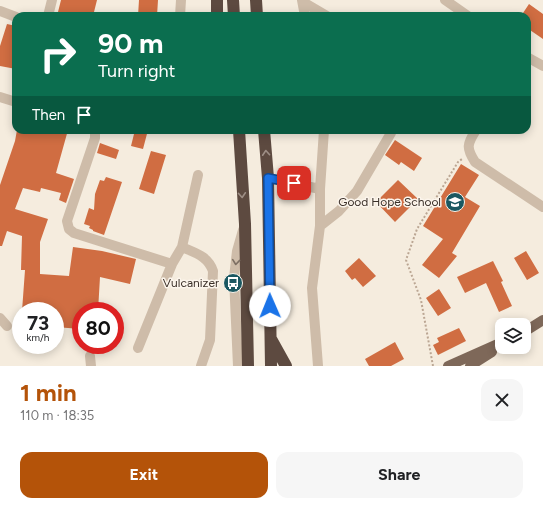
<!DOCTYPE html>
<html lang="en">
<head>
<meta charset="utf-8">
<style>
  :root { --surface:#fff; --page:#f6f6f6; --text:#202124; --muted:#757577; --accent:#b45309 }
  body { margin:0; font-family:Figtree,sans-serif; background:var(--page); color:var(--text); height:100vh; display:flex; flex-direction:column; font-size:15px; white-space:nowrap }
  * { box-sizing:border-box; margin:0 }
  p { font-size:13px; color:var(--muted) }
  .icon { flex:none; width:22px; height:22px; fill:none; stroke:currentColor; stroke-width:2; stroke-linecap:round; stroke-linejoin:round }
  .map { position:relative; height:366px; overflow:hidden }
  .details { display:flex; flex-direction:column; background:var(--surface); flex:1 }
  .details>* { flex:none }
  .guide { position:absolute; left:12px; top:12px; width:519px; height:122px; border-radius:12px; box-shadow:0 2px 10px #0003; background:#0b6e4f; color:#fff; overflow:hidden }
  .controls { position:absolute; left:495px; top:318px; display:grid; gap:8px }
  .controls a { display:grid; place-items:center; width:36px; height:36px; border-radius:8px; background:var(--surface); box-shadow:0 2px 10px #0003; font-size:20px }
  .speed { position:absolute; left:12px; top:302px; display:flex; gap:8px; font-size:20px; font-weight:700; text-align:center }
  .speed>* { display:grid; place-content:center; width:52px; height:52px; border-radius:50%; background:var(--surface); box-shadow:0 2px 10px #0003; line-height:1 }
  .speed small { font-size:10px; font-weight:400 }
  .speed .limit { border:6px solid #d22; background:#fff; color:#111 }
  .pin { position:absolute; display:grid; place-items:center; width:34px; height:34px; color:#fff; margin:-17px; border-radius:8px; box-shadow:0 2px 6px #0006 }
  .me { position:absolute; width:44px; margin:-22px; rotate:359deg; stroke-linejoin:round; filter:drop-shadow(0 0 3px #0008) }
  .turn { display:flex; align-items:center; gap:14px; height:84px; padding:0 20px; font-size:18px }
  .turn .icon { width:52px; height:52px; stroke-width:2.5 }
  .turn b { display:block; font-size:28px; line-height:34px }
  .then { display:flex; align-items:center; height:38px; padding:0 20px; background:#0003; gap:8px; font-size:15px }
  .round { display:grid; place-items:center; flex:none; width:42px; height:42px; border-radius:12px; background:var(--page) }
  .headline { display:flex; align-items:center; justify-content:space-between; height:68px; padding:0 20px }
  h1 { font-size:24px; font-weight:700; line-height:30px; color:var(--accent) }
  .action { display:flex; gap:8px; margin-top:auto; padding:8px 20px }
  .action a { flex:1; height:46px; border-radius:12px; background:var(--accent); color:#fff; font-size:16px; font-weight:700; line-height:46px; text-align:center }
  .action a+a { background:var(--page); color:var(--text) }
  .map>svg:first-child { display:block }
</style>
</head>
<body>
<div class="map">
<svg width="543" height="366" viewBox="0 0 543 366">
  <rect width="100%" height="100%" fill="#f5ecde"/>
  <!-- building -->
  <path fill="#d06d42" d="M 61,0 L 97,0 L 93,16 L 57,16 Z
    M 139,0 L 158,0 L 157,16 L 138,16 Z
    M 529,4 L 543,14 L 543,39 L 527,28 L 527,16 L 521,16 Z
    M 7,24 L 16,26 L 16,69 L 0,66 L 0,46 Z
    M 17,130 L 68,130 L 56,173 L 74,179 L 66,203 L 59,200 L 61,193 L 41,188 L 40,192 L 23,188 L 15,209 L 48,219 L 40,242 L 40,274 L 69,276 L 73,247 L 102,251 L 136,259 L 130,284 L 100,277 L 98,311 L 81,311 L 81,329 L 55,327 L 55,311 L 22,311 L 25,270 L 21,270 L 22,236 L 7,231 L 2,246 L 0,246 L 0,185 L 15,141 Z
    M 135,130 L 148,130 L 143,149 L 131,146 Z
    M 395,140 L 422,158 L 414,171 L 401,162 L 399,165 L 385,155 Z
    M 100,143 L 119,150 L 116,159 L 97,153 Z
    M 151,151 L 166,155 L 154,194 L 139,189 Z
    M 461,164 L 479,175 L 465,197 L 480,206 L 452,253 L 457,256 L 439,278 L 422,265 L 443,239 L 423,226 Z
    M 106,177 L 122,182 L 104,235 L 93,231 L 93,230 L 89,228 L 90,226 L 84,224 L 89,208 L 94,210 L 95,194 L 100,180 L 104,181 Z
    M 398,180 L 418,199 L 395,222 L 376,202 Z
    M 526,251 L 539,273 L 527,280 L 514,258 Z
    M 359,258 L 376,276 L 363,287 L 355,278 L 352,280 L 345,271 Z
    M 493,261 L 503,281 L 501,282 L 512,306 L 499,312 L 486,283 L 465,293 L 457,277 Z
    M 439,289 L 451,308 L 438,316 L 426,298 Z
    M 459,328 L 466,341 L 438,355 L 433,345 L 439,342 L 437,338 Z
    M 395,342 L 404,359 L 391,366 L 369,366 L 365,359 Z"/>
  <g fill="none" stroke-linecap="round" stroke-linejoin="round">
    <!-- path -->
    <path stroke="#bba693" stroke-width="2" stroke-dasharray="2 2" stroke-linecap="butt" d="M 433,366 L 421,300 L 406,260 L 417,229 L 458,162 L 462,159"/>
    <!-- minor -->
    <path stroke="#cebca9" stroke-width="10" d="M 302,0 L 305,16
      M 445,0 L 468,16
      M 303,2 L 327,16
      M 0,11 L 16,17
      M 48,16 L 52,0
      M 180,16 L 181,0
      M 527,57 L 543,66
      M 0,97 L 16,102
      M 95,130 L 95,138 L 67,221 L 69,229 L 74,233 L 172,264
      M 476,130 C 467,144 466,148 475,162 L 543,207
      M 268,178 L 320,189
      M 320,226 L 339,211 L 357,191 L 391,133
      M 182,247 C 195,253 208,256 213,271 L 210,340 L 201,366
      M 0,318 L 7,326
      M 138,348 L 172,264 L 182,247 L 198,175
      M 90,356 L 91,366
      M 238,366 L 234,278 L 237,251 L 243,230
      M 318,366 L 312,288 L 320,226 L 320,189 L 324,130"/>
    <!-- major -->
    <path stroke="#7e6859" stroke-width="10" d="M 524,332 L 543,320
      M 448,366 L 502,342
      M 470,366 L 492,352"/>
    <!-- highway -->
    <path stroke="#5d4a40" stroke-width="12" d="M 217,0 L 217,16
      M 233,0 L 234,16
      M 256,0 L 257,16
      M 239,130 L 245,224 L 248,366
      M 264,130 L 268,178 L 271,366
      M 271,339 L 286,366"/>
  </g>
  <!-- one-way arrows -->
  <defs><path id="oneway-chevron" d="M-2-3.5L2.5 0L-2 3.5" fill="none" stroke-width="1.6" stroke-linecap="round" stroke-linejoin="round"/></defs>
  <g stroke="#9d8e85">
    <use href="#oneway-chevron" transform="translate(266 153) rotate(-94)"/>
    <use href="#oneway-chevron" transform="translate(242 195) rotate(86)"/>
  </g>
  <use stroke="#7d6f63" href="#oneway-chevron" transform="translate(236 262) rotate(96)"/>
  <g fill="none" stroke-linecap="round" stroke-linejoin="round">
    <!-- route casing -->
    <g stroke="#114b97" stroke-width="10">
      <path id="route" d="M 270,306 L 268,178 L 294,183"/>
    </g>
    <!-- route -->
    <use href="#route" stroke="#1a73e8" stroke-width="7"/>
  </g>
  <!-- icons -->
  <defs>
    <g id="school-disc" transform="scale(1)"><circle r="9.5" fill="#1b5861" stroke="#fcf5ec"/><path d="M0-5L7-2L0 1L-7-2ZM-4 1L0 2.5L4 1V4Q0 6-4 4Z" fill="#fff"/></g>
    <g id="bus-disc" transform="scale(1)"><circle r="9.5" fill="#1b5861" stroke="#fcf5ec"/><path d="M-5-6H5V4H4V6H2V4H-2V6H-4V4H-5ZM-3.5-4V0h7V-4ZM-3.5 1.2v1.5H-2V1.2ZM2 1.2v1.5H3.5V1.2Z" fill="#fff"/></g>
  </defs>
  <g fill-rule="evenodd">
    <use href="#school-disc" x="455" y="202"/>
    <use href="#bus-disc" x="233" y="283"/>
  </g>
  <g text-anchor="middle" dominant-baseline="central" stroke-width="3" stroke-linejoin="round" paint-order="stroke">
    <!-- poi labels -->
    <g font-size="12" fill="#3b3029" stroke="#fcf5ec" text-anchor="end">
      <text x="441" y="202">Good Hope School</text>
      <text x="219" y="283">Vulcanizer</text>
    </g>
  </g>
</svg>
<div class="controls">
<a><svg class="icon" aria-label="layers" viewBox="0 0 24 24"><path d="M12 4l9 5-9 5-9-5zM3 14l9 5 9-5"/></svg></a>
</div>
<div class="speed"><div>73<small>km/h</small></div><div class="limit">80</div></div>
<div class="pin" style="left:294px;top:183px;background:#d93025"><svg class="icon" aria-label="arrive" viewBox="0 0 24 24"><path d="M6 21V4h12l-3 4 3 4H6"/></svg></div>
<svg class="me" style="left:270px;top:306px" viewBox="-20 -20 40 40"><circle r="19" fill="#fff"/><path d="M0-13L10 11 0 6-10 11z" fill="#1a73e8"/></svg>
<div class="guide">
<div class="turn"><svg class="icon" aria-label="right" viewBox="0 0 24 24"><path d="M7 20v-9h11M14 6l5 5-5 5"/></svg><div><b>90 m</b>Turn right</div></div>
<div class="then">Then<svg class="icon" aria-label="arrive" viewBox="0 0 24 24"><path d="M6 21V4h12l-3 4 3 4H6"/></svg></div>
</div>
</div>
<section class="details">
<div class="headline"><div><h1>1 min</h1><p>110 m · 18:35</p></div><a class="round"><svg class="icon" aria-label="close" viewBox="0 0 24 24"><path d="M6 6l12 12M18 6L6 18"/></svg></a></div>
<div class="action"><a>Exit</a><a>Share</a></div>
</section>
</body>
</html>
